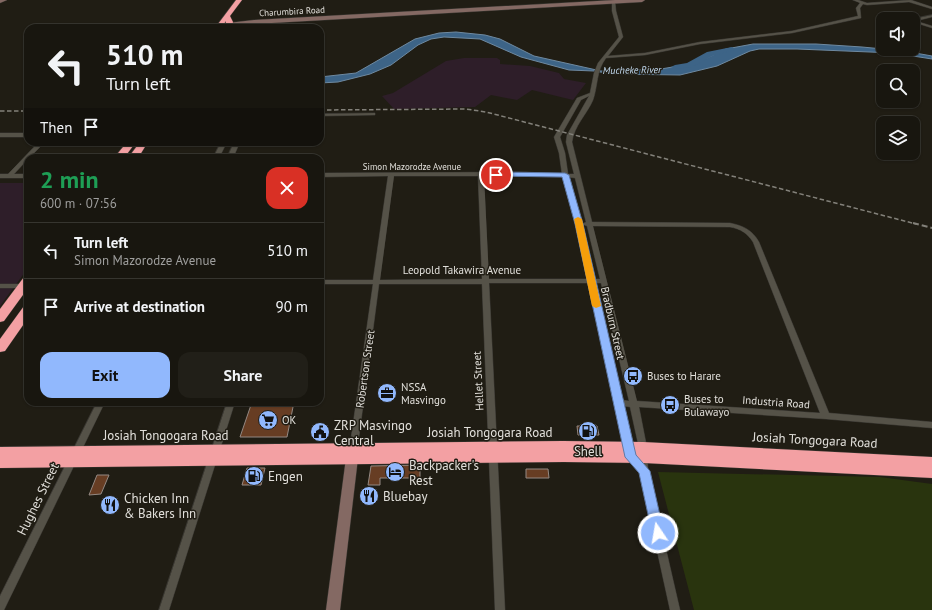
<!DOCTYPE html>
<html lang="en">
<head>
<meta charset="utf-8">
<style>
  :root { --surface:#18160f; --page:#211f18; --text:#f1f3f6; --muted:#9f9f9e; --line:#36352f; --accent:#91b8fd }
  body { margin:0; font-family:"PT Sans",sans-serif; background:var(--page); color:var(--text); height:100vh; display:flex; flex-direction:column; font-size:15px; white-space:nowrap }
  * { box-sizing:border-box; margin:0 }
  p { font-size:13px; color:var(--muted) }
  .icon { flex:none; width:22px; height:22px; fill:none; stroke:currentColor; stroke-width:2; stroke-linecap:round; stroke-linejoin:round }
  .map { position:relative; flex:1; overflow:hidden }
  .details { position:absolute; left:24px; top:154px; width:300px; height:252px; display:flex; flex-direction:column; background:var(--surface); border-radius:12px; box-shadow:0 1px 3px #0004,0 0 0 1px var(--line) }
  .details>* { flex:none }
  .top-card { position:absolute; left:24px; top:24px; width:300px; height:122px; border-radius:12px; box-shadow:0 1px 3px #0004,0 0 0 1px var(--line); background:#18160f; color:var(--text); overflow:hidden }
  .tools { position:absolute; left:876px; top:12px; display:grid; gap:8px }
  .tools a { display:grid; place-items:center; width:44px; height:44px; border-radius:8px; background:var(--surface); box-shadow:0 1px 3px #0004,0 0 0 1px var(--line); font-size:20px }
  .pin { position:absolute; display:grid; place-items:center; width:34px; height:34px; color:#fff; margin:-17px; border:2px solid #fff; border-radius:50%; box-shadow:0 1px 4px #0007 }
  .me { position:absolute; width:44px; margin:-22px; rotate:348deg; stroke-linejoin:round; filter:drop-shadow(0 0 3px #0008) }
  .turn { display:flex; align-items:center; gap:14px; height:84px; padding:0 16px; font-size:18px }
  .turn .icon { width:52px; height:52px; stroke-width:2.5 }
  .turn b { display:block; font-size:28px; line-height:34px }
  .then { display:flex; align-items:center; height:38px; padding:0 16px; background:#0003; gap:8px; font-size:15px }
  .round { display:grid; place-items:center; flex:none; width:42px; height:42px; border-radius:12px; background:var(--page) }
  .head { display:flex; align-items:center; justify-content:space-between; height:68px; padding:0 16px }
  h1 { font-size:24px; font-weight:700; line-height:30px; color:#1e9e55 }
  .primary-button { display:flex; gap:8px; margin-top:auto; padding:8px 16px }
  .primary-button a { flex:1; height:46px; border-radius:12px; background:var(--accent); color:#111; font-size:16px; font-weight:700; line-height:46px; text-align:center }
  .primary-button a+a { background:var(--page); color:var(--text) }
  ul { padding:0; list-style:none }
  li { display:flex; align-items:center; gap:12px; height:56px; padding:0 16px; border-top:1px solid var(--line) }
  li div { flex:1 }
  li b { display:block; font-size:15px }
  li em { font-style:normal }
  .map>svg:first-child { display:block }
</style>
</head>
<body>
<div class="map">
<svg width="932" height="610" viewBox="0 0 932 610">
  <rect width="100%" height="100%" fill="#201d14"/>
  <!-- commercial -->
  <path fill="#2e1e29" d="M 464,58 L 497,58 L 500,60 L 500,64 L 530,66 L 559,73 L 564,79 L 586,83 L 573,100 L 532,90 L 517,100 L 491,95 L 475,107 L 394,109 L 382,96 L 393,93 L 446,61 Z
    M 0,183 L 28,183 L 28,268 L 0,306 Z"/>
  <!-- green -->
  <path fill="#29340e" d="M 658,472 L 880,477 L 932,484 L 932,610 L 694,610 Z"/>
  <!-- water -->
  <path fill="#3d6487" stroke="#6e89a0" d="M 456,32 L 485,35 L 500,39 L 534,56 L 601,71 L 661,69 L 684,65 L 698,62 L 726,49 L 753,44 L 816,44 L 862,47 L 904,51 L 932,56 L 932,59 L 894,53 L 797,49 L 759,49 L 750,51 L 717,66 L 680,75 L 613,74 L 594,71 L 569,70 L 521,57 L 480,39 L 444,37 L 431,39 L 418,45 L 391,65 L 370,74 L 338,82 L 320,83 L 320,77 L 356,73 L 415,39 L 439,33 Z"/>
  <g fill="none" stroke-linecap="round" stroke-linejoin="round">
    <!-- river -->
    <path fill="#3d6487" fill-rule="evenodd" d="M 732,47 L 735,49 L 734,50 L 712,56 L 692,67 L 675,69 L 671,67 L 675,65 L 687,63 L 707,52 Z"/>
  </g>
  <!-- building -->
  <path fill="#673d23" stroke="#948983" d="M 252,402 L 294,402 L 287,437 L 240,437 Z
    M 577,426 L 597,426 L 599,435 L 578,435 Z
    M 420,465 L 420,478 L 380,478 L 380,485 L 368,485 L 371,466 Z
    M 247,468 L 265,468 L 261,485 L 242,485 Z
    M 526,469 L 548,469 L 549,478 L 526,478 Z
    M 97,475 L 109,475 L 101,494 L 89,495 Z"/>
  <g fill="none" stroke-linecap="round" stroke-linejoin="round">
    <!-- street casing -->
    <g stroke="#393732" stroke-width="1">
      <path id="street" d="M 853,0 L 858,0 L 867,3 L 911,0 L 932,7 L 932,9 L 909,2 L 867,5 L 863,4 L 860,8 L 861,18 L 792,33 L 700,44 L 645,55 L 606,58 C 596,71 598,86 593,100 C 587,114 574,126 572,142 L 592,222 L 730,223 C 744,226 752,230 759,242 L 829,413 L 932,422 L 932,428 L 826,419 L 639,407 L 647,448 L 648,471 L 680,610 L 670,610 L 640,473 L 627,457 L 589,283 L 489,283 L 505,610 L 495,610 L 482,284 L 379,284 L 357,452 L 356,454 L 353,455 L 350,454 L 349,452 L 373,284 L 320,284 L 320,280 L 373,280 L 388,176 L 320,177 L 320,173 L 526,172 L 562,174 L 559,153 L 554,137 L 577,98 L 590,93 L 594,73 L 598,63 L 619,37 L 612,11 L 612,1 L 615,2 L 616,11 L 623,37 L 608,56 L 645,53 L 700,42 L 792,31 L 858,16 L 856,8 L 860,3 ZM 589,96 L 567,135 L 566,142 L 574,174 L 568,174 L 565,153 L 560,137 L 581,100 ZM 394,176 L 478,176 L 482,279 L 380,280 ZM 484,176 L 563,177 L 576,224 L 588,279 L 489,279 ZM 568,177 L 575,178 L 586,222 L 582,224 ZM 582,224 L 587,226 L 600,279 L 595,279 ZM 593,226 L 730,227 C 741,229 747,233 753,242 L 820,413 L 637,401 ZM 596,283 L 601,283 L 629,401 L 622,400 ZM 624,406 L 630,407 L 639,448 L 639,460 L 635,456 Z
        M 932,15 L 932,17 L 916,21 L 932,26 L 932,28 L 913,22 L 913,19 Z
        M 373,113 L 375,113 L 375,115 L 320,116 L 320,114 Z
        M 0,133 L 28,133 L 28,137 L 0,137 Z
        M 39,142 L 45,142 L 29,158 L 28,158 L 28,159 L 14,174 L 28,174 L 28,178 L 0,178 L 0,174 L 8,174 Z
        M 221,142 L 227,142 L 219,158 L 213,158 Z
        M 234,142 L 240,142 L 233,158 L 227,158 Z
        M 0,284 L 28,284 L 28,288 L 0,288 Z
        M 97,402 L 105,402 L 4,610 L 0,610 L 0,596 Z
        M 227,402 L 235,402 L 169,610 L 159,610 Z"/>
    </g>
    <!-- secondary casing -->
    <g stroke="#393732" stroke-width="1">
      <path id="secondary" d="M 0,0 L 7,0 L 0,3 Z
        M 615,0 L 645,0 L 642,2 L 254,24 L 219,28 L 216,26 L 219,24 L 254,20 Z
        M 352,453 L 356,454 L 358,458 L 340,610 L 326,610 L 346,458 L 348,454 Z"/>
    </g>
    <!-- highway casing -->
    <g stroke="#393732" stroke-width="1">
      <path id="highway" d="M 236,0 L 242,0 L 230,16 L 233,22 L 231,28 L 225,28 L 226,21 L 221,28 L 215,28 Z
        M 127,142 L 136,142 L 124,158 L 114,158 Z
        M 140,142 L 148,142 L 138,158 L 128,158 Z
        M 28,276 L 28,288 L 4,321 L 0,322 L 0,309 L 24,277 Z
        M 28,305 L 28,318 L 5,351 L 0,352 L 0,339 L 24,306 Z
        M 563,441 L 643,442 L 932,457 L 932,478 L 644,463 L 564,462 L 0,468 L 0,447 Z"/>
    </g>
    <!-- street -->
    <use href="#street" fill="#555248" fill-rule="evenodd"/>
    <!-- secondary -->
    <use href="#secondary" fill="#846963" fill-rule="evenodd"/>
    <!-- highway -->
    <use href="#highway" fill="#f3a0a3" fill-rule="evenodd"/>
    <!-- rail-far1 -->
    <path stroke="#83817a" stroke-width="1.5" stroke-dasharray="4.5 2.5" stroke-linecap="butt" d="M 320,110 L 466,109 L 486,112 L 916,224
      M 0,111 L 28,111"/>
    <!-- rail -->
    <path stroke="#83817a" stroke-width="2" stroke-dasharray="6 3" stroke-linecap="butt" d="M 913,223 L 932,228"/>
  </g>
  <!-- route -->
  <path fill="#91b8fd" stroke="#5e78a4" d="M 496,172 L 565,173 L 569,175 L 583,224 L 636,455 L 650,471 L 664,533 L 662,537 L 658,538 L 653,537 L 652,533 L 639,473 L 625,457 L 575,224 L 562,177 L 494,176 L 493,175 Z"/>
  <!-- slow -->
  <path fill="#f59e0b" d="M 578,217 L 582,219 L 601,306 L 596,308 L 592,306 L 574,219 Z"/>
  <!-- icons -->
  <defs>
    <g id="bus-disc" transform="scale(1)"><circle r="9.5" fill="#91b8fd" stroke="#201d14"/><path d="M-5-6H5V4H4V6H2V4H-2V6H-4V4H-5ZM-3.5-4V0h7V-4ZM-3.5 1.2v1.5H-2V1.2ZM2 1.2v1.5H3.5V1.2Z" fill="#111"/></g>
    <g id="office-disc" transform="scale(1)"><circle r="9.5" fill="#91b8fd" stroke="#201d14"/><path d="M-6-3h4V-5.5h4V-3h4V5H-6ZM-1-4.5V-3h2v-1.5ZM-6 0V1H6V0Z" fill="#111"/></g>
    <g id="supermarket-disc" transform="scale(1)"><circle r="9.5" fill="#91b8fd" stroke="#201d14"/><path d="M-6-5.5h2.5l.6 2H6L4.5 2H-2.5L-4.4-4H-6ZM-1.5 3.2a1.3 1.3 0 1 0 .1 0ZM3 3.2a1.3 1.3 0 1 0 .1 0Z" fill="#111"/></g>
    <g id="fuel-disc" transform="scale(1)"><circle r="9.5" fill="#91b8fd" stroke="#201d14"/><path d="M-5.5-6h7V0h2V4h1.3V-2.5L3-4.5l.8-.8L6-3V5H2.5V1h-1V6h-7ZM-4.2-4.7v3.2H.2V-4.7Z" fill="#111"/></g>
    <g id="civic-disc" transform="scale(1)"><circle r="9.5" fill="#91b8fd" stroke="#201d14"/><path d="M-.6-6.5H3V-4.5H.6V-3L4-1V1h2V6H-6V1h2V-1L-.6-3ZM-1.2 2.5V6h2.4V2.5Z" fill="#111"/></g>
    <g id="hotel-disc" transform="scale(1)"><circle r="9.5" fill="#91b8fd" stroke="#201d14"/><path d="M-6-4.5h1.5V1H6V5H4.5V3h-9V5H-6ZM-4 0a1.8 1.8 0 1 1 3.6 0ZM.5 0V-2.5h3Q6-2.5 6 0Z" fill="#111"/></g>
    <g id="restaurant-disc" transform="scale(1)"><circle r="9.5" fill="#91b8fd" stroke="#201d14"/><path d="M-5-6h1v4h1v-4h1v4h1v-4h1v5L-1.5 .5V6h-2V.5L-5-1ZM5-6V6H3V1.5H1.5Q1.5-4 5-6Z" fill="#111"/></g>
  </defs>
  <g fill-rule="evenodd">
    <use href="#bus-disc" x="633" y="376"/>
    <use href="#office-disc" x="387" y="393"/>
    <use href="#bus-disc" x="670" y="405"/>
    <use href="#supermarket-disc" x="268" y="420"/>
    <use href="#fuel-disc" x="588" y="431"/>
    <use href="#civic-disc" x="320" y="432"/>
    <use href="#hotel-disc" x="395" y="472"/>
    <use href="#fuel-disc" x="254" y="476"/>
    <use href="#restaurant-disc" x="369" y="496"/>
    <use href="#restaurant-disc" x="110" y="505"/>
  </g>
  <g text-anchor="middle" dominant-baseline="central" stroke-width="3" stroke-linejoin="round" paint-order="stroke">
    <!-- far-street labels -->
    <g font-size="9" fill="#e1dfda" stroke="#201d14">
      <text transform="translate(292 11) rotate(-3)">Charumbira Road</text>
      <text x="412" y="166">Simon Mazorodze Avenue</text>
    </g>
    <!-- far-water labels -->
    <g font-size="10" font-style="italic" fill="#c4dcf3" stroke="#201d14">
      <text transform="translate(632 70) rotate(-1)">Mucheke River</text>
    </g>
    <!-- street labels -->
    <g font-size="11" fill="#e1dfda" stroke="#201d14">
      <text x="462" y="270">Leopold Takawira Avenue</text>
      <text transform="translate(613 323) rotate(77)">Bradburn Street</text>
      <text transform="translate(365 369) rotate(-82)">Robertson Street</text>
      <text transform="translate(478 381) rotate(-93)">Hellet Street</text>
      <text transform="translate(776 402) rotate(4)">Industria Road</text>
    </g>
    <!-- poi labels -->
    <g font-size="11" fill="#e1dfda" stroke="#201d14" text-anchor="start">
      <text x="647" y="376">Buses to Harare</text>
      <text x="401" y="387">NSSA<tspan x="401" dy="13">Masvingo</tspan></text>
      <text x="684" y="399">Buses to<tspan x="684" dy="13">Bulawayo</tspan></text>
      <text x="282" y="420">OK</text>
    </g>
    <!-- near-poi labels -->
    <g font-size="13" fill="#e1dfda" stroke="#201d14" text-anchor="start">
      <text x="334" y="425">ZRP Masvingo<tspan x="334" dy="15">Central</tspan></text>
      <text x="588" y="451" text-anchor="middle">Shell</text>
      <text x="409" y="465">Backpacker's<tspan x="409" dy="15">Rest</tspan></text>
      <text x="268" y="476">Engen</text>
      <text x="383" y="496">Bluebay</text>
      <text x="124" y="498">Chicken Inn<tspan x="124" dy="15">&amp; Bakers Inn</tspan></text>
    </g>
    <!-- near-street labels -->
    <g font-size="13" fill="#e1dfda" stroke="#201d14">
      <text x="490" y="432">Josiah Tongogara Road</text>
      <text x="166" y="435">Josiah Tongogara Road</text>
      <text transform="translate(815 440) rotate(3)">Josiah Tongogara Road</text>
      <text transform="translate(38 499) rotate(-64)">Hughes Street</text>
    </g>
  </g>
</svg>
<div class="tools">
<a><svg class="icon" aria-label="sound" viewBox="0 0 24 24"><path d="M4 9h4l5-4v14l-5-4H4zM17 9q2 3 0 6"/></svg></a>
<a><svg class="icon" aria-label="search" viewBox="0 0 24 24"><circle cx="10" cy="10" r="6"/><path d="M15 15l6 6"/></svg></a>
<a><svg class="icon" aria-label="layers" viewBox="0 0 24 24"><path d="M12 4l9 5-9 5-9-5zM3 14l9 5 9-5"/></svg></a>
</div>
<div class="pin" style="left:496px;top:175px;background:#d93025"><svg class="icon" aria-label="arrive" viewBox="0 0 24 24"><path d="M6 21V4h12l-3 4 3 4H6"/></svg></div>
<svg class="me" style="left:658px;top:533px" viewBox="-20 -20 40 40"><circle r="17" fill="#91b8fd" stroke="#fff" stroke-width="3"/><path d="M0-11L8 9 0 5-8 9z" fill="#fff"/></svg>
<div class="top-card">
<div class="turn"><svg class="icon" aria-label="left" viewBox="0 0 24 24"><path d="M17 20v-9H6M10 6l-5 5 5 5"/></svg><div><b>510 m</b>Turn left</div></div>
<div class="then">Then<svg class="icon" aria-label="arrive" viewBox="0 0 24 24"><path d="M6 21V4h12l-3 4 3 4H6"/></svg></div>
</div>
<section class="details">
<div class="head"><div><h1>2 min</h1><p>600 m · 07:56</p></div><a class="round" style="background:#d93025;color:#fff"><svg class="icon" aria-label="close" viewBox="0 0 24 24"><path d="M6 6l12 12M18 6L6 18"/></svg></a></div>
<ul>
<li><svg class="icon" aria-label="left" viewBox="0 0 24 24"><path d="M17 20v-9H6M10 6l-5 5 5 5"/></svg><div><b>Turn left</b><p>Simon Mazorodze Avenue</p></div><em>510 m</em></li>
<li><svg class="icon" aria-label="arrive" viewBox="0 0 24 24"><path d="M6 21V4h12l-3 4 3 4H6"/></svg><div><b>Arrive at destination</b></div><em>90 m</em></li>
</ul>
<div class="primary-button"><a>Exit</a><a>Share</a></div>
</section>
</div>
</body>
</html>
